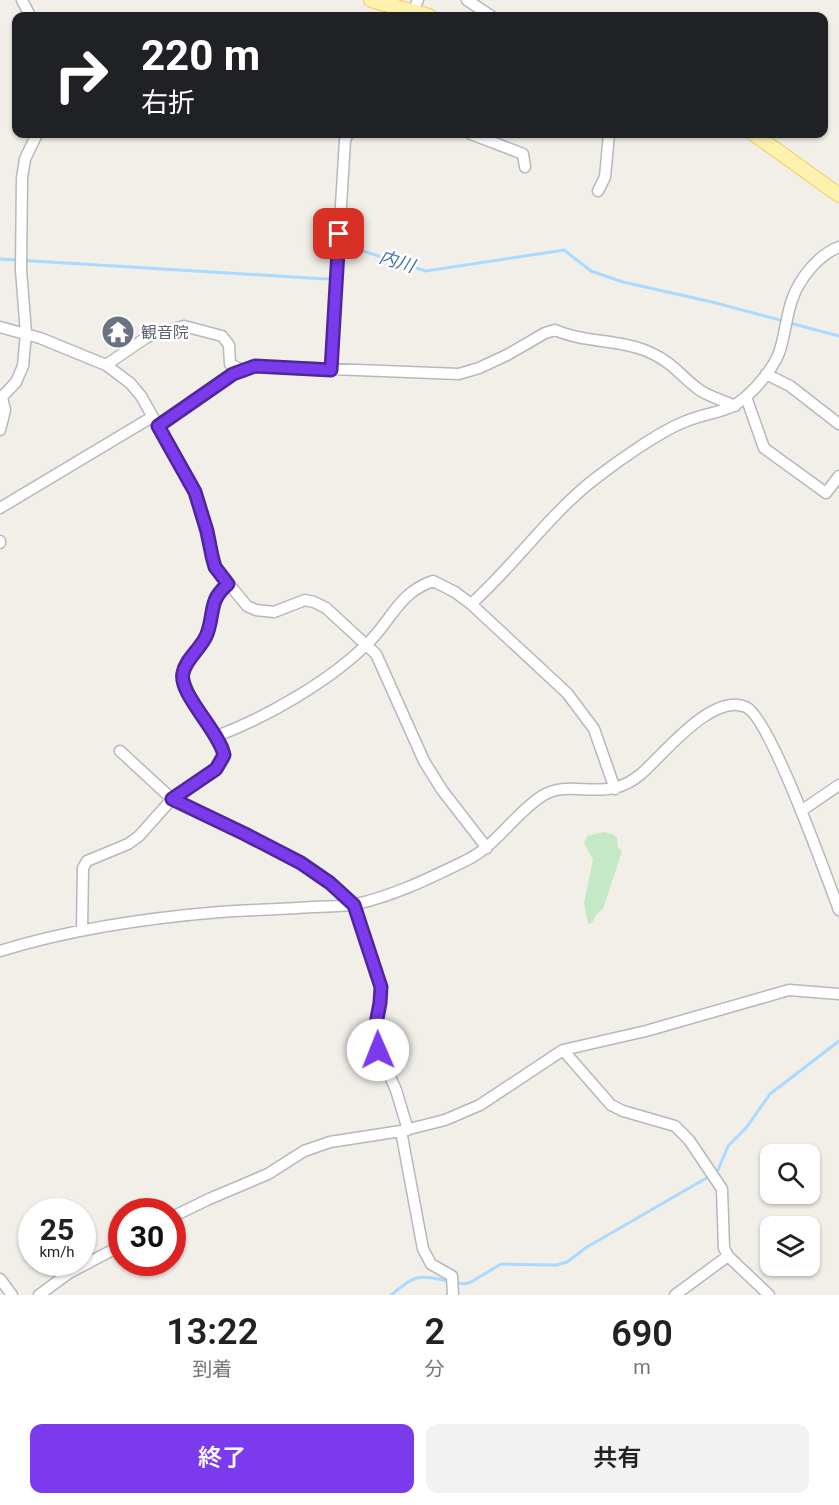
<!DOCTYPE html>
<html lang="ja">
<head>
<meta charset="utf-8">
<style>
  :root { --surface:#fff; --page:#f2f2f2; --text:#222; --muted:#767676; --accent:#7c3aed }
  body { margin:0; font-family:Roboto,"Noto Sans JP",sans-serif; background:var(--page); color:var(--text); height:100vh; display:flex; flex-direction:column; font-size:22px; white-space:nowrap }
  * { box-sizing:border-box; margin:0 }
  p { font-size:20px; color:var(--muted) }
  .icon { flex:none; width:33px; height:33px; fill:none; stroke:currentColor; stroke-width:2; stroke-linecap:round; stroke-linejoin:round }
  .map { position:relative; height:1295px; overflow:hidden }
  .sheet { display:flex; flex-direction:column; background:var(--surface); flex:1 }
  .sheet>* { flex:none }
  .guide { position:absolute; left:12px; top:12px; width:816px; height:126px; border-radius:12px; box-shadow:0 2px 4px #0004; background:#202124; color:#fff; overflow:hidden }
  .fabs { position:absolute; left:760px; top:1144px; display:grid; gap:12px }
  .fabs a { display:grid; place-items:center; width:60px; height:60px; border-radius:12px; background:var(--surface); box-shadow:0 2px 4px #0004; font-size:30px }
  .speed { position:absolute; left:18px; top:1198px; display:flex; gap:12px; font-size:30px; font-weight:700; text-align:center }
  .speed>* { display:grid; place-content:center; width:78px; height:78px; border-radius:50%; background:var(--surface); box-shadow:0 2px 4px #0004; line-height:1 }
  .speed small { font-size:15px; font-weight:400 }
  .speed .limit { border:9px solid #d22; background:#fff; color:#111 }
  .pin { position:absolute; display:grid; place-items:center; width:51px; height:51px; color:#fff; margin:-26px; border-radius:12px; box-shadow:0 3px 9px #0006 }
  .me { position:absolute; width:66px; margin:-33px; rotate:359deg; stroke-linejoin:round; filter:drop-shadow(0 0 4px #0008) }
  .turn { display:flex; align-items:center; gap:21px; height:126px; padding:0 30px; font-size:27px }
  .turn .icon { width:78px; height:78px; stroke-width:2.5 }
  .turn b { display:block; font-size:42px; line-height:51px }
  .eta { display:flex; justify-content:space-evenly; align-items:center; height:102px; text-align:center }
  .eta b { font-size:36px; font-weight:600; line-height:42px }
  .button { display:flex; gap:12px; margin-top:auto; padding:12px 30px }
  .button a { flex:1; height:69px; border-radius:12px; background:var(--accent); color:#fff; font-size:24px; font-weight:600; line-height:69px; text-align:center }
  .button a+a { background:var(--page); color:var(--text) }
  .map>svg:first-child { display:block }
</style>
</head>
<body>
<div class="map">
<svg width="839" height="1295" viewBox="0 0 839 1295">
  <rect width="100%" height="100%" fill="#f1efe8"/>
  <!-- green -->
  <path fill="#c5e8c5" d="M 603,832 L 612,834 L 617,838 L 618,848 L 622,851 L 603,909 L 596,915 L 592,923 L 588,924 L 584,903 L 593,860 L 584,843 L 587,836 Z"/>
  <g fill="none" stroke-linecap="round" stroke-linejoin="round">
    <!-- stream -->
    <path stroke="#aadaff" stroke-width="3" d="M 342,246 L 344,245 L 426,271 L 564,250 L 591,271 L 623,282 L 712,302 L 784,321
      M 0,259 L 326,279 L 331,278 L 332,267
      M 790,323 L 839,336
      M 715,1172 L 718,1170 L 728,1146 L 746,1128 L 770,1094 L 839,1041
      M 455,1282 L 464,1284 L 471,1282 L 501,1264 L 556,1265 L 567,1262 L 587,1247 L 710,1176
      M 391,1295 C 418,1274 415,1275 449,1281"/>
    <!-- minor casing -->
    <g stroke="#b5b8bc" stroke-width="13">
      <path id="minor" d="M 22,0 L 30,16
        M 467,0 L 491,16
        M 411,16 L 418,0
        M 471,134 L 523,154 L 525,167
        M 598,191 L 605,177 L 609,134
        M 0,327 L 40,338 L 106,365 L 130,383 L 141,396 L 195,492 L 215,567 L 247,606 L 256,610 L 274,612 L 305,600 L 314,602 L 326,608 L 376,654 L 424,761 L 442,790 L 487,848
        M 106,365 L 147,337 L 184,326 L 222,336 L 229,345 L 230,364 L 244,371
        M 331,370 L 345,140 L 348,134
        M 766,374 L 790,386 L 839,424
        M 746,397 L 764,448 L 826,493 L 839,476
        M 0,399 L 16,382 L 23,366 L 26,333 L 21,270 L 22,178 L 25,159 L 37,134
        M 158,426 L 233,374 L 255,366 L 459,374 L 479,368 L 507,355 L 545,333 L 555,330 C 585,343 619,339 649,352 C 673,362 682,378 701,391 C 711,397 724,401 735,406
        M 0,430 L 5,410 L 2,398
        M 0,508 L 152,417
        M 0,541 L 0,543
        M 471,604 C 515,565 549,514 596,478 C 618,461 659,432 684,422 C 717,408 728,417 756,387 C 765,377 774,366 779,353 C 785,336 786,317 792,300 C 799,279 818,255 839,247
        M 217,736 C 267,717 330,681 368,643 C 392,620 398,593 433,581 L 455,592 L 471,604 L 567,693 L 594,729 L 615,789
        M 120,751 L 172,799 L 245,834 L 301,863 L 330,883 L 354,905 L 381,987 L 380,1003 L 374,1034 L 378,1050 L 396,1090 L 408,1130
        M 801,811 L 839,785
        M 82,930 L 83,868 L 87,861 L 128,844 L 139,836 L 172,799 L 216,769 L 223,760 L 224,755 L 223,747 L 191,700 L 182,675 L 189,660 L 204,640 L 210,626 L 215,597 L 228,584
        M 0,951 C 71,929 146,918 220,912 C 252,910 283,909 314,907 C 327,906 343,907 356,904 C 394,896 432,877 467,860 C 497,845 514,814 542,796 C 572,777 605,805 641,774 C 663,755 712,692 746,707 C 770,718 827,878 839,910
        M 563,1050 L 611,1105 L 623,1111 L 675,1126 L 689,1140 L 722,1189 L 724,1248 L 728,1256 L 769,1295
        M 401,1131 L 423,1249 L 431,1264 L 452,1276 L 453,1295
        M 172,1217 L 209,1199 L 268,1174 L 304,1151 L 330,1142 L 401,1131 L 445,1120 L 480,1105 L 563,1050 L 646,1031 L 789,990 L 839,994
        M 0,1279 L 12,1295
        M 39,1295 L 69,1273 L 122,1245
        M 675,1295 L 728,1256"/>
    </g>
    <!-- major casing -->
    <g stroke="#f2c960" stroke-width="16">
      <path id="major" d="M 371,0 L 429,16
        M 754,134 L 839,195"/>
    </g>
    <!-- minor -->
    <use href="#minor" stroke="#fff" stroke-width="10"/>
    <!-- major -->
    <use href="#major" stroke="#fff2af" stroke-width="14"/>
  </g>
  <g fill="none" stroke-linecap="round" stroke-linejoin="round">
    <!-- route casing -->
    <g stroke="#51269a" stroke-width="15">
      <path id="route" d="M 339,234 L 331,370 L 255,366 L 233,374 L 158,426 L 195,492 L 207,531 L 212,556 L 215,567 L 228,584 C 208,601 215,612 207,634 C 202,648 186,658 183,673 C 178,693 219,731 224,755 L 216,769 L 172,799 L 245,834 L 301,863 L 330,883 L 354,905 L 381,987 L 380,1003 L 374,1034 L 378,1050"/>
    </g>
    <!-- route -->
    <use href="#route" stroke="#7c3aed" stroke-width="10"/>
  </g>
  <!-- icons -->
  <defs>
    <g id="temple-disc" transform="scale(1.725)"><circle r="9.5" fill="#6b7280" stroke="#fff"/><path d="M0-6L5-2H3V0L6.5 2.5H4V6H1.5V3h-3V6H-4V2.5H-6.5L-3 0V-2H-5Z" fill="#fff"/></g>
  </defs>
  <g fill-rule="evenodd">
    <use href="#temple-disc" x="118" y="332"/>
  </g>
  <g text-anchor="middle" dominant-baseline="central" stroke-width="5" stroke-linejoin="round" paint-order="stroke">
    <!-- worship labels -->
    <g font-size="16" fill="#5b616d" stroke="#fff" text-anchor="start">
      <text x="141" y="332">観音院</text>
    </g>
    <!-- water labels -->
    <g font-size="18" font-style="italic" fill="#4174aa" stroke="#fff">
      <text transform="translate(397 261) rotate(17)">内川</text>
    </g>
  </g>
</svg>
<div class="fabs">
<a><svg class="icon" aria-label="search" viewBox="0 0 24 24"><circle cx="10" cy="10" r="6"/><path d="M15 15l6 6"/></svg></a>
<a><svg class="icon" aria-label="layers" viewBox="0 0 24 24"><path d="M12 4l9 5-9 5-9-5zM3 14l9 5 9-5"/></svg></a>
</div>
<div class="speed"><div>25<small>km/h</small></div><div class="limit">30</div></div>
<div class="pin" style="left:339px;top:234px;background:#d93025"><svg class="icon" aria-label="arrive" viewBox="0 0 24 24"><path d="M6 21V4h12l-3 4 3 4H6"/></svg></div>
<svg class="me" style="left:378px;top:1050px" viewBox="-20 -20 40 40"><circle r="19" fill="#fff"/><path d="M0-13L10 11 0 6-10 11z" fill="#7c3aed"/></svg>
<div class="guide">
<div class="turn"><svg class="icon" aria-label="right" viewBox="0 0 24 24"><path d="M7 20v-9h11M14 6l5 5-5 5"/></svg><div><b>220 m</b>右折</div></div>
</div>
</div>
<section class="sheet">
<div class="eta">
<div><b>13:22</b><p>到着</p></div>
<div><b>2</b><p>分</p></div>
<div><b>690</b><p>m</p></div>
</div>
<div class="button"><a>終了</a><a>共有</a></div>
</section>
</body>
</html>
